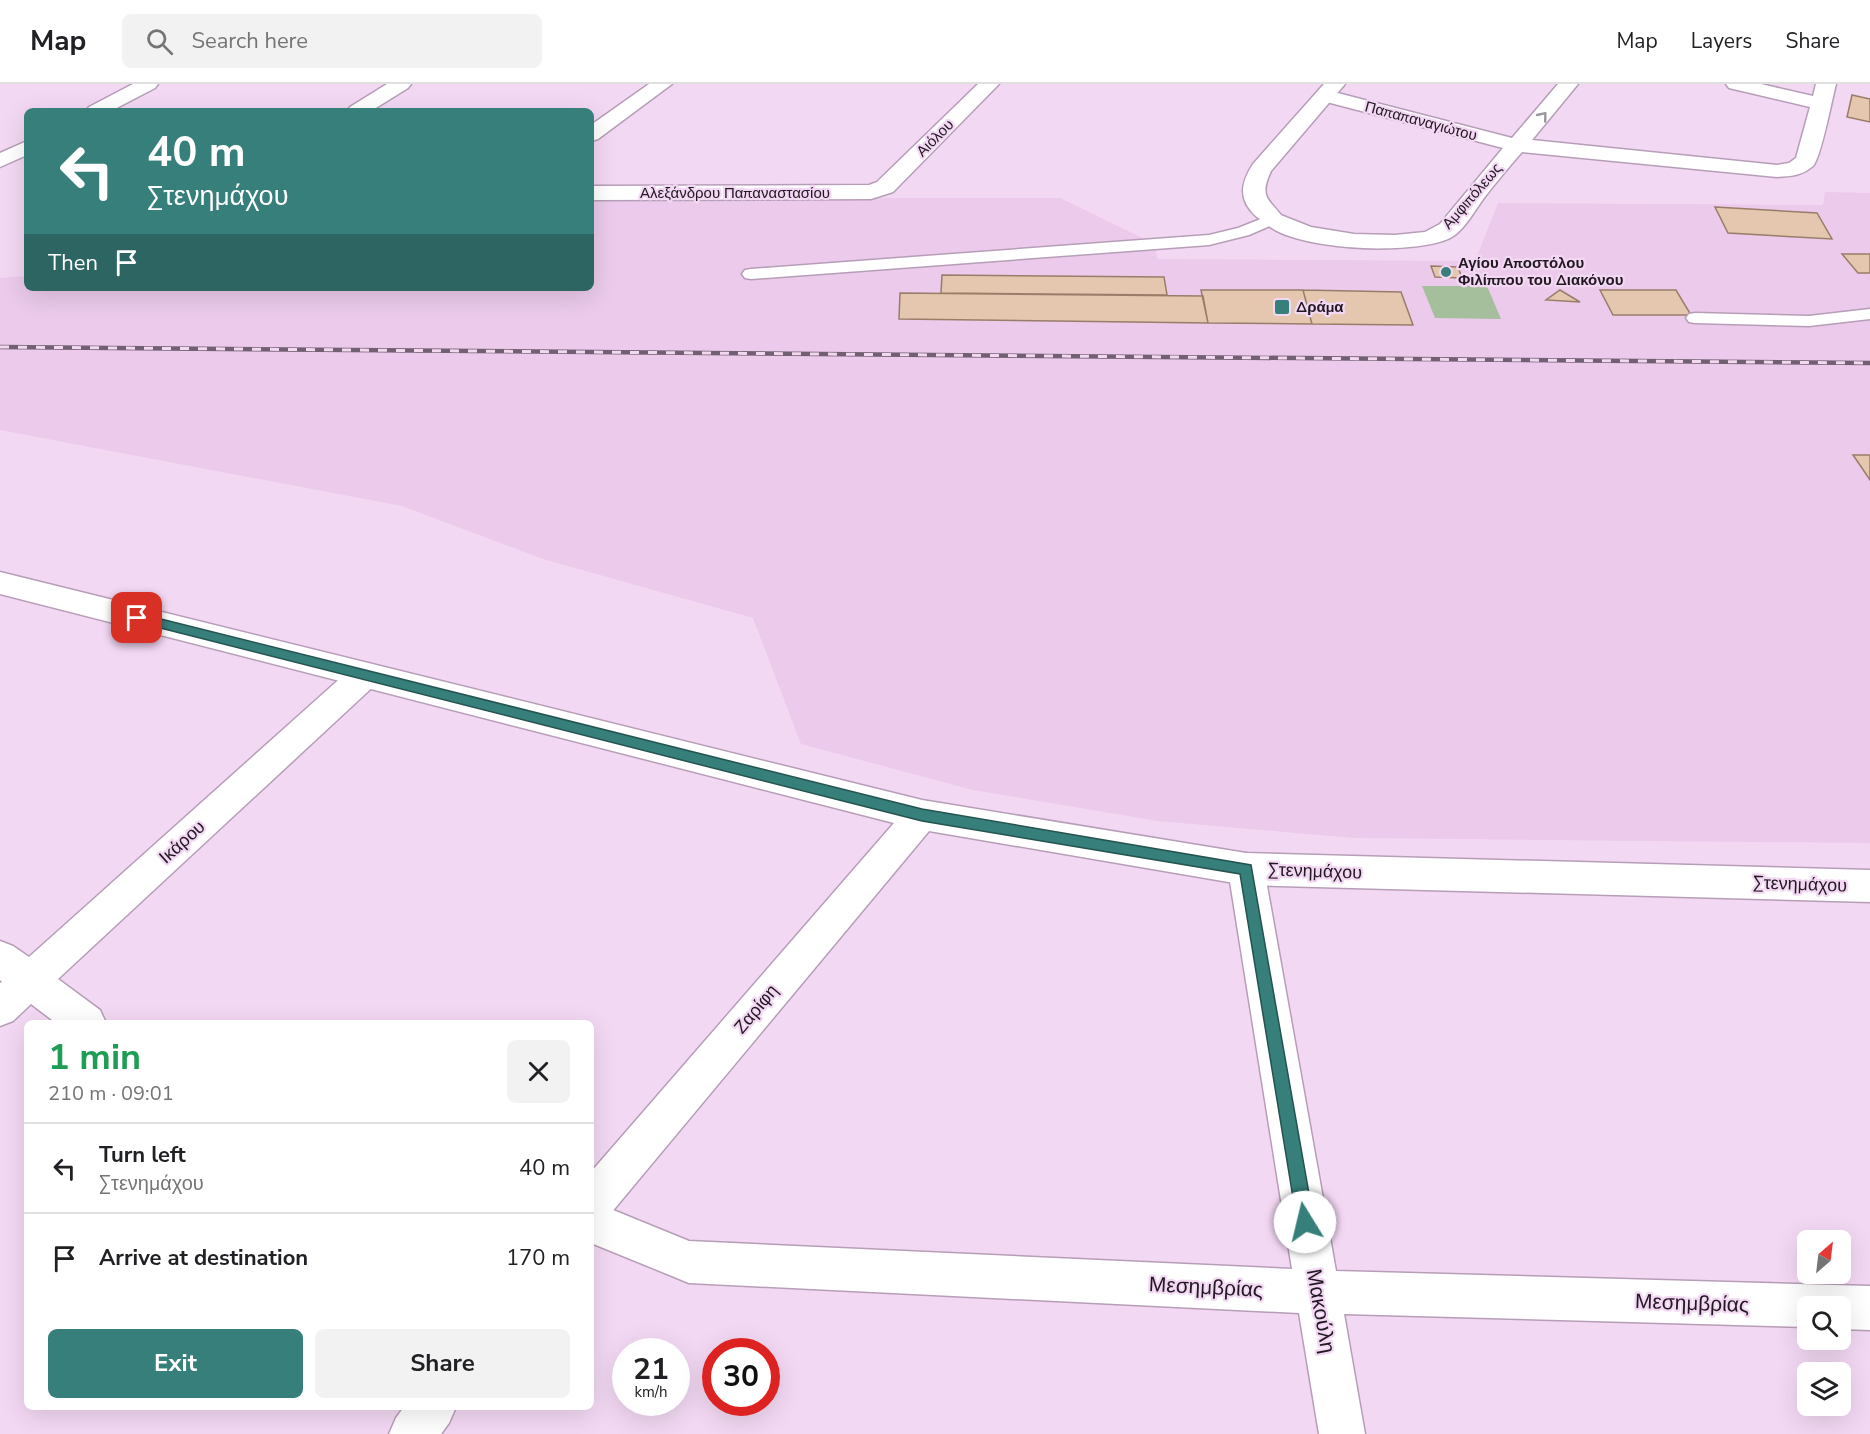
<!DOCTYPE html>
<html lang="en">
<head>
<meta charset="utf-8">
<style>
  :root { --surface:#fff; --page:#f2f2f2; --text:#202124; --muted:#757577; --line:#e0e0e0; --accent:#377f7b }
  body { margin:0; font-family:"Nunito Sans",sans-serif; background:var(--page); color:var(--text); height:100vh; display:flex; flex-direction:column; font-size:22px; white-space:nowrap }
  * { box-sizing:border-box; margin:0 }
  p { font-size:20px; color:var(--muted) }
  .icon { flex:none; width:33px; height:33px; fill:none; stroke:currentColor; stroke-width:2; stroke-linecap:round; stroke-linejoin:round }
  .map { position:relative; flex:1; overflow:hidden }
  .panel { position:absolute; left:24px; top:936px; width:570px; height:390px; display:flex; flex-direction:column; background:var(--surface); border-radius:9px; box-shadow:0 6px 24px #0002 }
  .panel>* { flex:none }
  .banner { position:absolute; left:24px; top:24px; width:570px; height:183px; border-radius:9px; box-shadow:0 6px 24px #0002; background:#377f7b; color:#fff; overflow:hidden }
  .needle { width:39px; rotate:28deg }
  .tools { position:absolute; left:1797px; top:1146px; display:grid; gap:12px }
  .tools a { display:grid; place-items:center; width:54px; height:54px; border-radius:9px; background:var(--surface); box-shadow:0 6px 24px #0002; font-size:30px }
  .speed { position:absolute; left:612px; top:1254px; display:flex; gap:12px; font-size:30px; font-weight:700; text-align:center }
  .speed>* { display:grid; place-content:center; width:78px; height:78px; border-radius:50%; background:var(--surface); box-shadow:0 6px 24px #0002; line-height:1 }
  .speed small { font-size:15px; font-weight:400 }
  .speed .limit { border:9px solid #d22; background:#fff; color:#111 }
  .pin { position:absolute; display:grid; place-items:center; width:51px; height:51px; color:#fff; margin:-26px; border-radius:12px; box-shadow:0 3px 9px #0006 }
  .me { position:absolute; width:66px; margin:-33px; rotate:351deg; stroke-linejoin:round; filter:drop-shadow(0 0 4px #0008) }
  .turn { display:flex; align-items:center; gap:21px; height:126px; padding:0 24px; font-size:27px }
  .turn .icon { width:78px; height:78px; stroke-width:2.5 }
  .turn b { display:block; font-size:42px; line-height:51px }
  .then { display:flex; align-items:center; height:57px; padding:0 24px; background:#0003; gap:12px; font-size:22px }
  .round { display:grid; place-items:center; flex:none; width:63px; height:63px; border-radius:9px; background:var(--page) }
  .head { display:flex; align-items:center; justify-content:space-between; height:102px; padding:0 24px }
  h1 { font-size:36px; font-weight:700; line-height:45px; color:#1e9e55 }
  .action { display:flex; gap:12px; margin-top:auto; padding:12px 24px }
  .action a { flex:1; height:69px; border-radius:9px; background:var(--accent); color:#fff; font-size:24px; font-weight:700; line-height:69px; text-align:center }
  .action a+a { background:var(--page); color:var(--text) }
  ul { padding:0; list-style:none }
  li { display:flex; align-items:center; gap:18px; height:90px; padding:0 24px; border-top:2px solid var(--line) }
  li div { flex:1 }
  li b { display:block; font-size:22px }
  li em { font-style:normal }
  header { display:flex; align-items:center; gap:36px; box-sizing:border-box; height:84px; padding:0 30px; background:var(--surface); border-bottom:2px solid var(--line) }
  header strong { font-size:28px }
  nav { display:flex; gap:33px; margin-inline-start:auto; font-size:21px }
  .search { width:420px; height:54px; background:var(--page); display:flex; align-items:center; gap:15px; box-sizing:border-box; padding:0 21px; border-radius:9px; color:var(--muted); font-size:22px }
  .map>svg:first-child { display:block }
</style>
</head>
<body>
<header>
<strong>Map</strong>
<div class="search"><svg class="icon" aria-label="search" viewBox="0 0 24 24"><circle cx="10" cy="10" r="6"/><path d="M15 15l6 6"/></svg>Search here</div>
<nav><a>Map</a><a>Layers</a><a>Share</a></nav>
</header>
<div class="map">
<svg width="1870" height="1350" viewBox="0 0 1870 1350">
  <rect width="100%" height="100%" fill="#f3d8f3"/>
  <!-- built -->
  <path fill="#ebcaeb" d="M 1825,108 L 1870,109 L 1870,759 L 1354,754 L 1158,737 L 973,706 L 801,660 L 753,534 L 543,475 L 402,422 L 0,346 L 0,194 L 27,192 L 27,204 L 591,204 L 591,114 L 1060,114 L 1155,160 L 1157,175 L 1475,177 L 1498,119 L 1823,121 Z"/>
  <!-- green -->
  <path fill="#a5be9c" d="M 1422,202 L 1487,202 L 1501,235 L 1435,234 Z"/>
  <!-- building -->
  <path fill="#e5c6af" stroke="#9a7d69" stroke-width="1.5" d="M 1852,11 L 1870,15 L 1870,38 L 1847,33 Z
    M 1715,123 L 1817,129 L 1832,155 L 1728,149 Z
    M 1842,170 L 1870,170 L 1870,189 L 1858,189 Z
    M 1431,182 L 1458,183 L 1462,194 L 1435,193 Z
    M 942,191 L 1164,193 L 1167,211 L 941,209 Z
    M 1201,206 L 1303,206 L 1312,240 L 1208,239 Z
    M 1303,206 L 1401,208 L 1413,241 L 1312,240 Z
    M 1560,206 L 1580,218 L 1546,216 Z
    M 1600,206 L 1676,206 L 1691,231 L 1613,231 Z
    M 900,209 L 1203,212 L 1208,239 L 899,235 Z
    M 1853,371 L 1870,371 L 1870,396 L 1864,387 Z"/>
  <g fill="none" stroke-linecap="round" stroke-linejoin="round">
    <!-- lane casing -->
    <g stroke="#b79eb8" stroke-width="3">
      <path id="lane" d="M 1273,130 L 1279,132 L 1281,135 L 1279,138 L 1249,151 L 1209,161 L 751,195 L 745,194 L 742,190 L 745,186 L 751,185 L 1209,151 L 1238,144 Z
        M 1870,225 L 1870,235 L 1809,242 L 1695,239 L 1689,238 L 1686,234 L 1689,230 L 1695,229 L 1809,232 Z"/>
    </g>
    <!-- street casing -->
    <g stroke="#b79eb8" stroke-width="3">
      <path id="street" d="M 133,0 L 158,0 L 155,4 L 111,27 L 86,27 L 89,23 Z
        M 387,0 L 411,0 L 408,4 L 371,27 L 347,27 L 350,23 Z
        M 649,0 L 672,0 L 598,55 L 591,57 L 591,41 Z
        M 978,0 L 999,0 L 893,108 L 871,115 L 591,116 L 591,102 L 869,101 L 877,98 Z
        M 1558,0 L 1578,0 L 1532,56 L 1777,81 L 1789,79 L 1796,74 L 1810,23 L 1729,4 L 1726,0 L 1761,0 L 1813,12 L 1816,0 L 1836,0 C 1832,15 1821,74 1813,82 C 1802,92 1790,92 1777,93 L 1522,68 C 1509,83 1496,98 1484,114 C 1475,126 1465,145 1452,153 C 1419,172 1284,168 1262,135 L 1265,130 L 1273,128 L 1311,143 L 1354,150 L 1395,151 L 1425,148 L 1440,140 L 1503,64 L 1319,16 L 1316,12 L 1319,8 L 1326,6 L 1512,54 Z
        M 27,57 L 27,71 L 0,83 L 0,69 Z
        M 365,579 L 376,582 L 381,591 L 376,600 L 58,895 L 100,926 L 106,939 L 56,939 L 31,920 L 13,937 L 0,942 L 0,899 L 2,898 L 0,896 L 0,857 L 13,862 L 29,873 L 354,582 Z
        M 1246,769 L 1258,774 L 1264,785 L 1336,1187 L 1870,1202 L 1870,1246 L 1840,1245 L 1840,1222 L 1808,1222 L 1808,1243 L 1344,1230 L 1365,1350 L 1319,1350 L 1299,1229 L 689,1199 L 591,1159 L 591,1117 L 689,1157 L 1292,1185 L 1228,785 L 1234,774 Z"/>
    </g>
    <!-- secondary casing -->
    <g stroke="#b79eb8" stroke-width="3">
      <path id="secondary" d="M 1324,0 L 1345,0 L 1271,87 C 1258,115 1270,115 1284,135 L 1281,140 C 1264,144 1243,125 1243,107 C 1243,97 1248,88 1253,80 Z
        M 0,488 L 922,716 L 1246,769 L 1870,786 L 1870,818 L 1246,801 L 929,747 L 606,1135 L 591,1141 L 591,1088 L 894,739 L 0,510 Z
        M 404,1323 L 456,1323 L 449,1339 L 441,1350 L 389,1350 L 396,1334 Z"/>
    </g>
    <!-- lane -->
    <use href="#lane" fill="#fff" fill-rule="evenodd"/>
    <!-- street -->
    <use href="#street" fill="#fff" fill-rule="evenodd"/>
    <!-- secondary -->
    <use href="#secondary" fill="#fff" fill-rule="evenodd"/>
    <!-- rail casing -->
    <g stroke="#716071" stroke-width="4.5">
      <path id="rail" d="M 0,263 L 1870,279"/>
    </g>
    <!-- rail -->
    <use href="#rail" stroke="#f3d8f3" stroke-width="3" stroke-dasharray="9" stroke-linecap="butt"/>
  </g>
  <!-- one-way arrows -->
  <defs><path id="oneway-chevron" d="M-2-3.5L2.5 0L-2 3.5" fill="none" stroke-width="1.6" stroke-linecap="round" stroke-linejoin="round" transform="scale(1.5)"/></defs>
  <use stroke="#9c979c" href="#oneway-chevron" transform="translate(1543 32) rotate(-51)"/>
  <!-- route -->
  <path fill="#377f7b" stroke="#245350" stroke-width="1.5" d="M 137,529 L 922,725 L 1251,781 L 1314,1138 L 1311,1144 L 1305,1147 L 1299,1144 L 1297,1138 L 1240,790 L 922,737 L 133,537 L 131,534 L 133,530 Z"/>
  <!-- markers -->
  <g fill="#377f7b" stroke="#f3d8f3" stroke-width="2">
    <circle cx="1446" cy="188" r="6"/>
    <rect x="1274" y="215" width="16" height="16" rx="3"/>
  </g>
  <g text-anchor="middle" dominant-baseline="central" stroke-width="4.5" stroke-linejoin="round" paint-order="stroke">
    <!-- far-street labels -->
    <g font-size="15" fill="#221822" stroke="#f3d8f3">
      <text transform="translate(1421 37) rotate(15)">Παπαπαναγιώτου</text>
      <text transform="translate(935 54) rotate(-45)">Αιόλου</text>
      <text x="735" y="109">Αλεξάνδρου Παπαναστασίου</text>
      <text transform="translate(1472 112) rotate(-49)">Αμφιπόλεως</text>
    </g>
    <!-- far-poi labels -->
    <g font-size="15" font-weight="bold" fill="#221822" stroke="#f3d8f3" text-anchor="start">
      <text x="1458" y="179">Αγίου Αποστόλου<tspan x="1458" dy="17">Φιλίππου του Διακόνου</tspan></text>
      <text x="1296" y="223">Δράμα</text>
    </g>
    <!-- street labels -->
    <g font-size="18" fill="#221822" stroke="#f3d8f3">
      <text transform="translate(182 758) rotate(-42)">Ικάρου</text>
      <text transform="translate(1315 787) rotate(2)">Στενημάχου</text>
      <text transform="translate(1800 800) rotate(2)">Στενημάχου</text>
      <text transform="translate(756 925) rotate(-50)">Ζαρίφη</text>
    </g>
    <!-- near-street labels -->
    <g font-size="21" fill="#221822" stroke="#f3d8f3">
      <text transform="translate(1206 1203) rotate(3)">Μεσημβρίας</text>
      <text transform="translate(1692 1219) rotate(2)">Μεσημβρίας</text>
      <text transform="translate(1321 1227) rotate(80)">Μακούλη</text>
    </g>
  </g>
</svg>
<div class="tools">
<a><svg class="needle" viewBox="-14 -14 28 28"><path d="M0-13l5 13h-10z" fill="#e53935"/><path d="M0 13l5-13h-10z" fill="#757577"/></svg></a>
<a><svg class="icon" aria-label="search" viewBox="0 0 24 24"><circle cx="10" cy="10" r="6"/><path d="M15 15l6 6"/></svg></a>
<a><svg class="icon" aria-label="layers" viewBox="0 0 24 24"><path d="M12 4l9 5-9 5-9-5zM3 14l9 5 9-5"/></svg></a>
</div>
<div class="speed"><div>21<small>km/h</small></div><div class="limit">30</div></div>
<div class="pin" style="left:137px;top:534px;background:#d93025"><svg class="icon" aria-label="arrive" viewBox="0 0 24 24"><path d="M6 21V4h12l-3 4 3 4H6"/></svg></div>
<svg class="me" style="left:1305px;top:1138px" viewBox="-20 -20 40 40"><circle r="19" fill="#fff"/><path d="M0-13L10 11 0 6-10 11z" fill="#377f7b"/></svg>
<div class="banner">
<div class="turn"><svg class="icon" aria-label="left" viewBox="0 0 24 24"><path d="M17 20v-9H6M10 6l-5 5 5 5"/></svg><div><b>40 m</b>Στενημάχου</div></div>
<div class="then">Then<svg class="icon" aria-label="arrive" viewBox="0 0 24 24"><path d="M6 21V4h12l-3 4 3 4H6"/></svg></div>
</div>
<section class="panel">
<div class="head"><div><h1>1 min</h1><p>210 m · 09:01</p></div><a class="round"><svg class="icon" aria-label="close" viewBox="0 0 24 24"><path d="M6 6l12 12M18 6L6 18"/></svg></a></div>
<ul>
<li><svg class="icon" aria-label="left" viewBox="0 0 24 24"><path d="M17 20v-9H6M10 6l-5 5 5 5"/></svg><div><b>Turn left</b><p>Στενημάχου</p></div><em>40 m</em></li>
<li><svg class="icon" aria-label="arrive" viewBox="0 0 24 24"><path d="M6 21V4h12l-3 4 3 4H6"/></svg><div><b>Arrive at destination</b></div><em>170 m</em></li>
</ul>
<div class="action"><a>Exit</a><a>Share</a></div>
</section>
</div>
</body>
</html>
